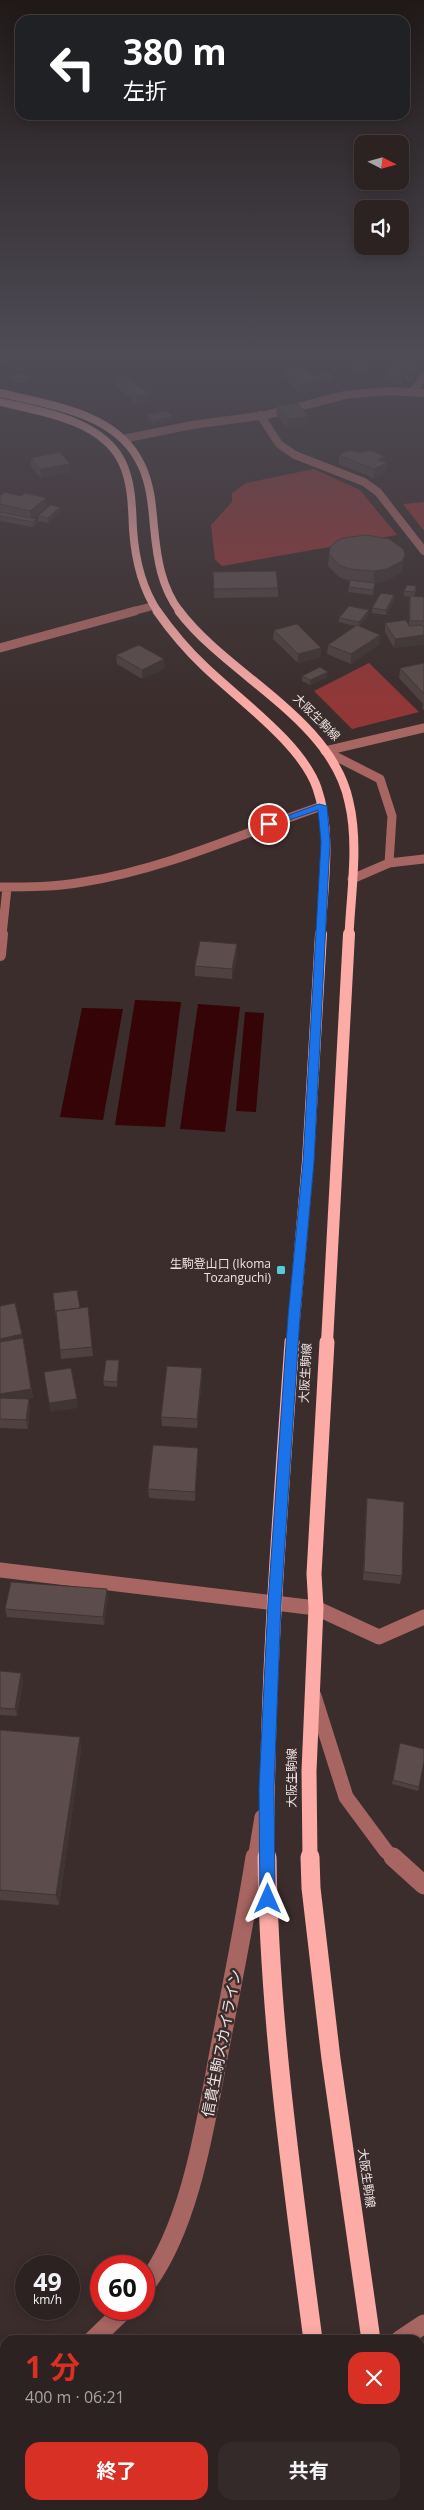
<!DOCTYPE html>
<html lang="ja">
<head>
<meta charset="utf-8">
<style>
  :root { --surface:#2c2221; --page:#342a2a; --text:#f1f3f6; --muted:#a6a4a5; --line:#483f3f; --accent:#d93025 }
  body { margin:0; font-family:"Open Sans","Noto Sans JP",sans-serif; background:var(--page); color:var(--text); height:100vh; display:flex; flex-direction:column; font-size:19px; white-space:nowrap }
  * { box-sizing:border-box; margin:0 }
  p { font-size:16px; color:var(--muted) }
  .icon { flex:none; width:28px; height:28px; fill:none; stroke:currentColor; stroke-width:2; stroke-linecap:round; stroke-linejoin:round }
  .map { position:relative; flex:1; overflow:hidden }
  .drawer { position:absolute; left:0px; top:2335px; width:425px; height:175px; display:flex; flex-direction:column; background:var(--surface); border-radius:15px 15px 0 0; box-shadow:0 2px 12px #0003,0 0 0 1px var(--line) }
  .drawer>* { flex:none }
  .guide { position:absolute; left:15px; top:15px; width:395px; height:105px; border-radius:15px; box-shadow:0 2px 12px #0003,0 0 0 1px var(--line); background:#202124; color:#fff; overflow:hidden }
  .needle { width:32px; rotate:96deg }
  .tools { position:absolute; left:354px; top:135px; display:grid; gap:10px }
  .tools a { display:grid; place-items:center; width:55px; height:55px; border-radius:10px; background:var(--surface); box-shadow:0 2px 12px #0003,0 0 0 1px var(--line); font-size:25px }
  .speed { position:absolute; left:15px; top:2255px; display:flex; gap:10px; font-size:25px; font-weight:700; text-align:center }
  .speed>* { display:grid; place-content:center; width:65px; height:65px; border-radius:50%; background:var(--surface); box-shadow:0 2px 12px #0003,0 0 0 1px var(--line); line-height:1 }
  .speed small { font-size:12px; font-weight:400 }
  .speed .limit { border:8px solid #d22; background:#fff; color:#111 }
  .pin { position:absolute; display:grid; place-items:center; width:42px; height:42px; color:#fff; margin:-21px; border:2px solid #fff; border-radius:50%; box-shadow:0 1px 5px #0007 }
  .me { position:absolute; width:55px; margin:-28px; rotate:0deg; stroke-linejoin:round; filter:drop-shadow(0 0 4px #0008) }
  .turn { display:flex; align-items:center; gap:18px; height:105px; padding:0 25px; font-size:22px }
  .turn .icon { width:65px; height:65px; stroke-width:2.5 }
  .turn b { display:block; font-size:35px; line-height:42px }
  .round { display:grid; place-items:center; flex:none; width:52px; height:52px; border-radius:15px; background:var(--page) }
  .summary { display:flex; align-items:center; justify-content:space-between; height:85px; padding:0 25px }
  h1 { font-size:30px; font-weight:700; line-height:38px; color:var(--accent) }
  .action { display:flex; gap:10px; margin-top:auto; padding:10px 25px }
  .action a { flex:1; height:58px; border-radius:15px; background:var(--accent); color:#fff; font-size:20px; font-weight:700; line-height:58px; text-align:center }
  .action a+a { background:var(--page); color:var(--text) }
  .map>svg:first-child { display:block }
</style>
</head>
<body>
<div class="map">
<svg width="424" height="2510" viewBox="0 0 424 2510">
  <rect width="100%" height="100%" fill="#3b2d2c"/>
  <!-- green -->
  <path fill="#923737" d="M 314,469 L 360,490 L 397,535 L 222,566 L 215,560 L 211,525 L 232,502 L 232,493 L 246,483 Z
    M 424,502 L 424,531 L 403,504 Z
    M 369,663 L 419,712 L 352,729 L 314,691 Z"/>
  <!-- water -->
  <path fill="#350406" d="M 135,1000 L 181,1002 L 165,1127 L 115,1125 Z
    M 198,1004 L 240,1007 L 225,1132 L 180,1129 Z
    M 82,1008 L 123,1009 L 103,1120 L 60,1117 Z
    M 245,1012 L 264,1013 L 256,1112 L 236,1111 Z"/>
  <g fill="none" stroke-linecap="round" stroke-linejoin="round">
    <!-- minor-far4 -->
    <path stroke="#a76662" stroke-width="8" d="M 413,392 L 424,376
      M 260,415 L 279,444 L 295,455 L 364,482 L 378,492 L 424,551
      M 123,439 L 192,425 L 266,415 L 345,395 L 387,391 L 424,393
      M 130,612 L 153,606"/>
    <!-- minor-far3 -->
    <path stroke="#a76662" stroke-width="9" d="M 0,648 L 135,611
      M 325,751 L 380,779 L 392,816 L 389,863
      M 325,751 L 424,728
      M 352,879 L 389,863 L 424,859
      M 0,887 C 28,887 56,887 83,882 C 166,869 243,833 322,806
      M 2,935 L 7,888"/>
    <!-- minor-far2 -->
    <path stroke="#a76662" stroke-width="12" d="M 0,955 L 2,934"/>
    <!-- minor-far1 -->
    <path stroke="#a76662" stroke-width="15" d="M 0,1570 L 316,1608 L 379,1637 L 424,1617
      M 314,1696 L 346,1797 L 386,1851 L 395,1859
      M 255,1859 L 262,1817"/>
    <!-- minor -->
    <path stroke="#a76662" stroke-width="19" d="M 393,1857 L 424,1885
      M 144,2287 C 191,2227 206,2120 220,2047 C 232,1984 245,1921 255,1857
      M 93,2340 L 125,2309
      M 400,2340 L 424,2324
      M 0,2384 L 5,2383
      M 420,2461 L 424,2460
      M 0,2494 L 5,2494
      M 420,2496 L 424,2496"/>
    <!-- major-far4 -->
    <path stroke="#fcaba6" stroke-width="8" d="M 0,393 C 46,404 111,412 137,457 C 150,478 152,503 154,527 C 157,558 161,587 180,612
      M 0,402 C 40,411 102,420 122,462 C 132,483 132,507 133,529 C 135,559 141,587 158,612"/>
    <!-- major-far3 -->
    <path stroke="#fcaba6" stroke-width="9" d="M 157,611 C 171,631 186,649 204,666 C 237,698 302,744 317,788 C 333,834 323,887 321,935
      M 179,611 C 227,675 332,719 349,802 C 359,844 351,892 349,935"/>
    <!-- major-far2 -->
    <path stroke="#fcaba6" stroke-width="12" d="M 292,1343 L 308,1161 L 321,934
      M 327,1343 L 349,934"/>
    <!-- major-far1 -->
    <path stroke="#fcaba6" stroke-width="15" d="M 267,1859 C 266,1686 280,1514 292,1342
      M 310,1859 L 309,1771 L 316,1608 L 314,1574 L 327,1342"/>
    <!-- major -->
    <path stroke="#fcaba6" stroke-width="19" d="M 267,1857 C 269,2020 292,2180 313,2340
      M 310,1857 L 311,1888 L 331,2059 L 371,2340
      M 395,2505 L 396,2510"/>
    <!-- minor-bridge -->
    <path stroke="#a76662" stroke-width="19" d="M 325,2510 L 359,2505"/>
  </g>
  <!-- wall -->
  <path fill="#4f4140" d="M 372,362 L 369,373 L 350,372 L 351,364 Z
    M 418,364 L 417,372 L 413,381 L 403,380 L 402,384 L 385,382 L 385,374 Z
    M 286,369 L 311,375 L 333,378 L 333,382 L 318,384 L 317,391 L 298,393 L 285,377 Z
    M 13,377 L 32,380 L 25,384 L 13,381 Z
    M 116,378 L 148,394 L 148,402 L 137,404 L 116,387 Z
    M 277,406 L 307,425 L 287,428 L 276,414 Z
    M 147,415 L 173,421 L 155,425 L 147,420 Z
    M 339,455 L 385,462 L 387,463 L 386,472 L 374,478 L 339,464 Z
    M 31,458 L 70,472 L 41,478 L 31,467 Z
    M 0,494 L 46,507 L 33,519 L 36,524 L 33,527 L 0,521 Z
    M 60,512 L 48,523 L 38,521 L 38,516 Z
    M 329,554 L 403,567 L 401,573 L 385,581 L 375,583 L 373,595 L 348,592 L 350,581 L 339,577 L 328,566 Z
    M 213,572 L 278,588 L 278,597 L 214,598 Z
    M 416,586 L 416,591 L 414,596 L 424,597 L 424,644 L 394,648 L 385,632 L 385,623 L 409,626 L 409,605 L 410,597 L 404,596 L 404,591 Z
    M 394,595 L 394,600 L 386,615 L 372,613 L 372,608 Z
    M 368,615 L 359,626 L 379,644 L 351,664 L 327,654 L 328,645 L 355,626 L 339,622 L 339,618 Z
    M 274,630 L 321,648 L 321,657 L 298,663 L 273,639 Z
    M 116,655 L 165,668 L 142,679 L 117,664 Z
    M 424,663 L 424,710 L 422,709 L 423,704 L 399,678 L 400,668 Z
    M 302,676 L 327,677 L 310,685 L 302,681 Z
    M 237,944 L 237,954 L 232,979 L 195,976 L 195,966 Z
    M 53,1293 L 80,1308 L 88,1307 L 93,1356 L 61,1359 L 57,1317 L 56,1317 Z
    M 0,1306 L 24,1343 L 33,1398 L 27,1398 L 30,1407 L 28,1429 L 0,1428 Z
    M 119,1360 L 119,1365 L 117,1387 L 104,1386 L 103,1381 Z
    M 202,1368 L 202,1377 L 197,1428 L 162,1426 L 161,1417 Z
    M 198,1456 L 195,1501 L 149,1498 L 148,1489 Z
    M 367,1498 L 402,1576 L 400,1584 L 363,1580 L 366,1507 Z
    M 108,1598 L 104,1625 L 7,1617 L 5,1609 Z
    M 0,1671 L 21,1673 L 23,1680 L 17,1716 L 0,1715 Z
    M 0,1730 L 81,1749 L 59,1905 L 0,1900 Z
    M 400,1743 L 419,1787 L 418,1791 L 392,1784 Z"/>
  <!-- shaded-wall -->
  <path fill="#403534" d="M 28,356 L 65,356 L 0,376 L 0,365 Z
    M 72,356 L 80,356 L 72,359 Z
    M 372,356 L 372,362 L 369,373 L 369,365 Z
    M 418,364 L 417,372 L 413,381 L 414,372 Z
    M 404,372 L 403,380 L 402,384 L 402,376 Z
    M 31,375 L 32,380 L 25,384 L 25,380 Z
    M 333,378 L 333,382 L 318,384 L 317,391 L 298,393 L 299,385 L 316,380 Z
    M 148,394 L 148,402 L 137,404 L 137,396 Z
    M 173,416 L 173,421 L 155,425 L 155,421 Z
    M 308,416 L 307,425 L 287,428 L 287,419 Z
    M 385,456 L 384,464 L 387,463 L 386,472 L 374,478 L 374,469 L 378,460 Z
    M 70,464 L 70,472 L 41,478 L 40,469 Z
    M 46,498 L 46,507 L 31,520 L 30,511 Z
    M 60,507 L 60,512 L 48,523 L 48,518 Z
    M 36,519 L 36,524 L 33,527 L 33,522 Z
    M 405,555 L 403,567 L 401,573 L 385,581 L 375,583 L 373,595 L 374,571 Z
    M 394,595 L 394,600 L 386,615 L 386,610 Z
    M 369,610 L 368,615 L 359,627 L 359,622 Z
    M 380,635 L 379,644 L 351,664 L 351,654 Z
    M 424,635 L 424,644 L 394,648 L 395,639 Z
    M 321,648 L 321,657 L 298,663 L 298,654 Z
    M 164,659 L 165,668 L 142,679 L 142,670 Z
    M 328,672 L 327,677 L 310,685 L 310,680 Z
    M 237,944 L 237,954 L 232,979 L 232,969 Z
    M 22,1334 L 24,1343 L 0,1348 L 0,1339 Z
    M 202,1368 L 202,1377 L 197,1428 L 197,1419 Z
    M 31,1389 L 33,1398 L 0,1403 L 0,1394 Z
    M 29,1399 L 30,1407 L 28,1429 L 26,1420 Z
    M 77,1399 L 78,1408 L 50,1412 L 49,1403 Z
    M 198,1448 L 198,1456 L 195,1501 L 195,1492 Z
    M 107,1589 L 108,1598 L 104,1625 L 103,1617 Z
    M 21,1673 L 23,1680 L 17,1716 L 15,1709 Z
    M 80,1737 L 81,1749 L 59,1905 L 56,1895 Z"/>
  <!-- building -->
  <path fill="#5c4c4b" stroke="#403534" d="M 0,356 L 28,356 L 0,365 Z
    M 353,356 L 372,356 L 369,365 L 351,364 Z
    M 391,361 L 418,364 L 414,372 L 404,372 L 402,376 L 385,374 Z
    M 304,367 L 318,382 L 299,385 L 286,369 Z
    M 329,372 L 333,378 L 316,380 L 311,375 Z
    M 19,373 L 31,375 L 25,380 L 13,377 Z
    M 127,376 L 148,394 L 137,396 L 116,378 Z
    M 297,403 L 308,416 L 287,419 L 277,406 Z
    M 166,411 L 173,416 L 155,421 L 147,415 Z
    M 351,450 L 361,453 L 369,450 L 385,456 L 378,460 L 387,463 L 374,469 L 339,455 Z
    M 60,452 L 70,464 L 40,469 L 31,458 Z
    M 4,492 L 21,496 L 25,493 L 46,498 L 30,511 L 0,504 L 0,494 L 2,495 Z
    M 50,505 L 60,507 L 48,518 L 38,516 Z
    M 0,512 L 36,519 L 33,522 L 0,516 Z
    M 366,535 L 389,539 L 403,549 L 405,555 L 402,561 L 386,569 L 374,571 L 350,569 L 339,565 L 329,554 L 330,548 L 335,542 L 343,538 Z
    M 276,571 L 278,588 L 214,589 L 213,572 Z
    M 350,580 L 375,583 L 373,590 L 349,587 Z
    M 407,585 L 416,586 L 414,592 L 404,591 Z
    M 381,593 L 394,595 L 386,610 L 372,608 Z
    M 410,596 L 424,597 L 424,621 L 410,621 Z
    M 349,606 L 369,610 L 359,622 L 339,618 Z
    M 406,620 L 409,626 L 422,625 L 424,628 L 424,635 L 395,639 L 385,623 Z
    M 297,624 L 321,648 L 298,654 L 274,630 Z
    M 357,625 L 380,635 L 351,654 L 328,645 Z
    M 139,645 L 164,659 L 142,670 L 116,655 Z
    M 424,663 L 424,694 L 400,668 Z
    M 320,667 L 328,672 L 310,680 L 302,676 Z
    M 200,941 L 237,944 L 232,969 L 195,966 Z
    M 77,1290 L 80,1308 L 56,1311 L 56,1312 L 55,1312 L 53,1293 Z
    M 15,1303 L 22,1334 L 0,1339 L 0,1306 Z
    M 88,1307 L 92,1347 L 60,1350 L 56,1311 Z
    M 23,1338 L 31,1389 L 0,1394 L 0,1342 Z
    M 106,1360 L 119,1360 L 117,1382 L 103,1381 Z
    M 167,1366 L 202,1368 L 197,1419 L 161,1417 Z
    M 71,1368 L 77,1399 L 49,1403 L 44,1372 Z
    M 0,1398 L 29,1399 L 26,1420 L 0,1419 Z
    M 153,1445 L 198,1448 L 195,1492 L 148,1489 Z
    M 367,1498 L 404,1502 L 402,1576 L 364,1572 Z
    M 11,1582 L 107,1589 L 103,1617 L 5,1609 Z
    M 0,1671 L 21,1673 L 15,1709 L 0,1708 Z
    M 0,1730 L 80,1737 L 56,1895 L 0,1890 Z
    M 400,1743 L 424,1749 L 424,1761 L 419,1787 L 393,1780 Z"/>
  <!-- sky -->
  <linearGradient id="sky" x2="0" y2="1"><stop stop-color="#201918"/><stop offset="0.5" stop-color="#4f4c56"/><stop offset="1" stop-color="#4f4c56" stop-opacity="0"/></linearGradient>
  <rect width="424" height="708" fill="url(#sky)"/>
  <!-- route -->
  <path fill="#1a73e8" stroke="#114b97" d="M 319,804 L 327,806 L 330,842 L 314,1162 L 300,1316 L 281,1603 L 274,1788 L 275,1899 L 273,1905 L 268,1907 L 262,1905 L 260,1899 L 259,1788 L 268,1603 L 288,1316 L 303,1162 L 321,842 L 318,810 L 272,826 L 265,824 Z"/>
  <!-- markers -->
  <rect fill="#52ccd6" stroke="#3b2d2c" stroke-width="2" x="276" y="1265" width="10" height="10" rx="2.5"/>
  <g text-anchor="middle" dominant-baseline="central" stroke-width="5" stroke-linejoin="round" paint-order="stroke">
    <!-- street labels -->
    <g font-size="12" fill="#ece2e1" stroke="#3b2d2c">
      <text transform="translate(317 717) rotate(45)">大阪生駒線</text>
      <text transform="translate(305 1373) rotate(-87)">大阪生駒線</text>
      <text transform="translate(291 1778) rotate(-90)">大阪生駒線</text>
      <text transform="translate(367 2178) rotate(82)">大阪生駒線</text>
    </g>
    <!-- poi labels -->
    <g font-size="12" fill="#ece2e1" stroke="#3b2d2c" text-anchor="end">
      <text x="271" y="1263">生駒登山口 (Ikoma<tspan x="271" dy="14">Tozanguchi)</tspan></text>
    </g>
    <!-- near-street labels -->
    <g font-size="15" fill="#ece2e1" stroke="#3b2d2c">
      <text transform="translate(221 2043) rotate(-79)">信貴生駒スカイライン</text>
    </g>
  </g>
</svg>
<div class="tools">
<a><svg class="needle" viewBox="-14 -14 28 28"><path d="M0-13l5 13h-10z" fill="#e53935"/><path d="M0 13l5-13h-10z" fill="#a6a4a5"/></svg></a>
<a><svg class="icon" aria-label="sound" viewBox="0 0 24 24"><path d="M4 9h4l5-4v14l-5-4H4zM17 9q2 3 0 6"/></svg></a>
</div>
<div class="speed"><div>49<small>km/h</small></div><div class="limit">60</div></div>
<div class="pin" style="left:269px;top:824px;background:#d93025"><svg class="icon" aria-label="arrive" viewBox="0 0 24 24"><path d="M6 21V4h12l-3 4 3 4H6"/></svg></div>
<svg class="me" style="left:268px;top:1899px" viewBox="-20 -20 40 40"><path d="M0-17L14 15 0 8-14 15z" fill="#1a73e8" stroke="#fff" stroke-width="4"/></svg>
<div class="guide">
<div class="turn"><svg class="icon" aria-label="left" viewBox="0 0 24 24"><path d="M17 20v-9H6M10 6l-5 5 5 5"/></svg><div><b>380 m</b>左折</div></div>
</div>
<section class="drawer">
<div class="summary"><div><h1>1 分</h1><p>400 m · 06:21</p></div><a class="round" style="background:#d93025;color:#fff"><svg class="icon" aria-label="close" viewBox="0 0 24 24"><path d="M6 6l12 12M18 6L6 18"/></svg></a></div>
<div class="action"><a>終了</a><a>共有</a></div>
</section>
</div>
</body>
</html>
